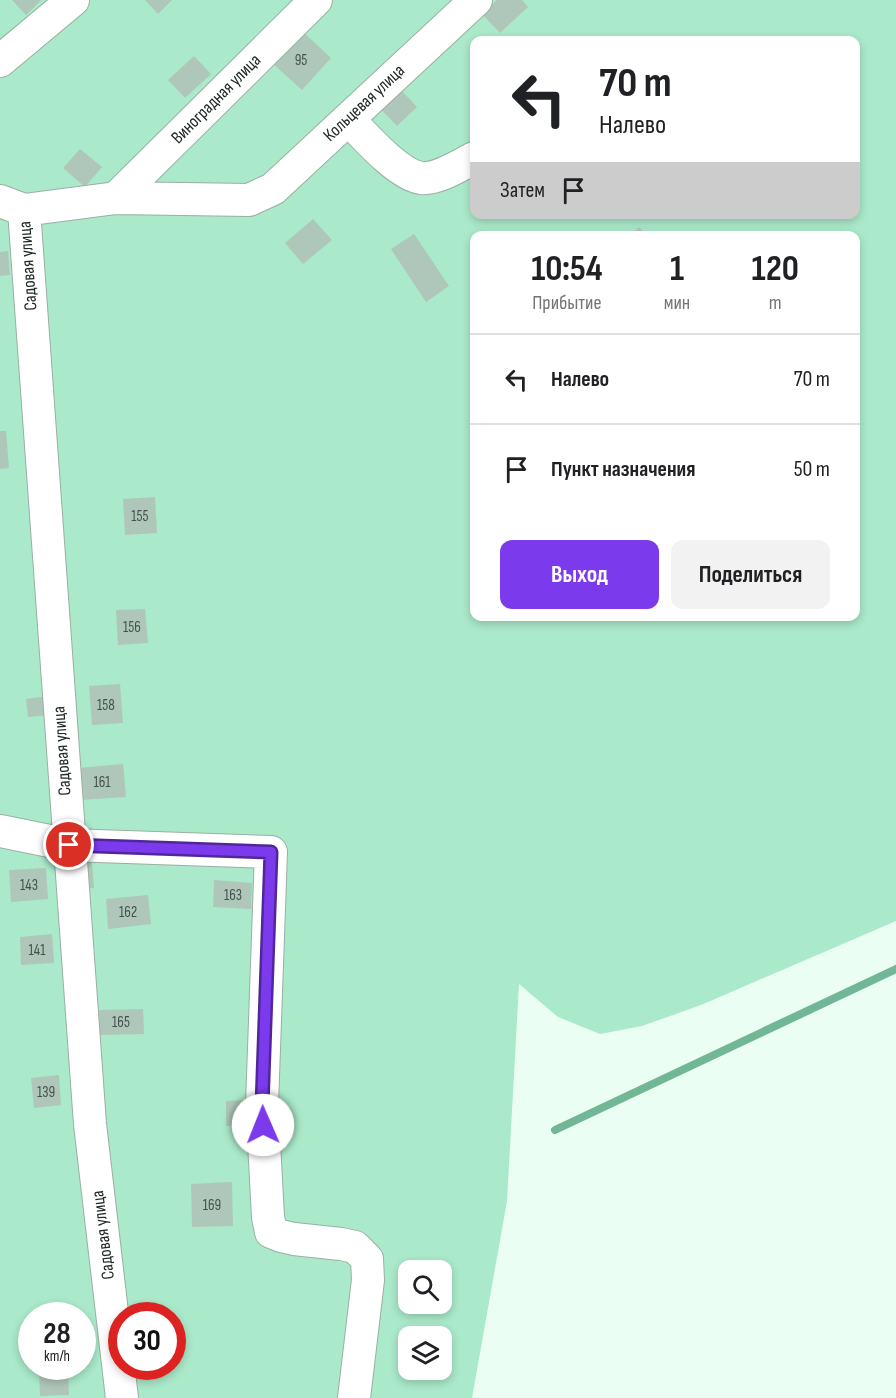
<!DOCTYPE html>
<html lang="ru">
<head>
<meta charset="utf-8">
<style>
  :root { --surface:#fff; --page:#f2f2f2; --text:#202124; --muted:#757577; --line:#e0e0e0; --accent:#7c3aed }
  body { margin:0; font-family:"Sofia Sans Condensed",sans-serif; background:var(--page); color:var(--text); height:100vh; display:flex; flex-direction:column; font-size:22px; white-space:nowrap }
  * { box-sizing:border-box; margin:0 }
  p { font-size:20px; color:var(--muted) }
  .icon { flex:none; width:33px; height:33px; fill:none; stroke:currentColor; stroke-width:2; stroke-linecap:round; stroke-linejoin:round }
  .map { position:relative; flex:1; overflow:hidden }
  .panel { position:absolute; left:470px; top:231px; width:390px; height:390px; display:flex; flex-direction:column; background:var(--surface); border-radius:12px; box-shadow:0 3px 9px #0003 }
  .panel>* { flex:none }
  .hud { position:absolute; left:470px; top:36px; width:390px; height:183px; border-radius:12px; box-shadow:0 3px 9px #0003; background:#fff; color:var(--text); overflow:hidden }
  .controls { position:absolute; left:398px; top:1260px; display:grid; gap:12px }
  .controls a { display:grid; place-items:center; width:54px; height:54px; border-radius:12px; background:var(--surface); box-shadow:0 3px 9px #0003; font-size:30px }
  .speed { position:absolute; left:18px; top:1302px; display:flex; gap:12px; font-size:30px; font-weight:700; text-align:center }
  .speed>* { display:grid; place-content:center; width:78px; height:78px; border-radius:50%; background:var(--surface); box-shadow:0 3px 9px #0003; line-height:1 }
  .speed small { font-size:15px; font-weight:400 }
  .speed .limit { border:9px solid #d22; background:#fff; color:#111 }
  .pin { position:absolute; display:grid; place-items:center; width:51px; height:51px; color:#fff; margin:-26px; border:3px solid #fff; border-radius:50%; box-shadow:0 2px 6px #0007 }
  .me { position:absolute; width:66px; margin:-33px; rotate:359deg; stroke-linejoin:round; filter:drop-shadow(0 0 4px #0008) }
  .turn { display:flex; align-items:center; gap:21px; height:126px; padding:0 30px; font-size:27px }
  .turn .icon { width:78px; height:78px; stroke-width:2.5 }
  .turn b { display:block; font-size:42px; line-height:51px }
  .then { display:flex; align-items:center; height:57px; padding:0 30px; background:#0003; gap:12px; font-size:22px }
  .eta { display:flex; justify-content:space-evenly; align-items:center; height:102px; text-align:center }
  .eta b { font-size:36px; font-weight:700; line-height:42px }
  .action { display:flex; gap:12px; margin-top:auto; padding:12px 30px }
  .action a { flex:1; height:69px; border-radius:12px; background:var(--accent); color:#fff; font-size:24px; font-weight:700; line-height:69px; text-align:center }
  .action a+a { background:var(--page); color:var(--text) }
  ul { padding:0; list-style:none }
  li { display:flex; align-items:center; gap:18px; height:90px; padding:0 30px; border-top:2px solid var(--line) }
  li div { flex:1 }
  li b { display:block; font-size:22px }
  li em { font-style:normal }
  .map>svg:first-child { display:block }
</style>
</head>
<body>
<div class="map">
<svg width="896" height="1398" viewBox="0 0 896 1398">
  <rect width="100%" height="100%" fill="#ebfef4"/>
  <!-- green -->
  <path fill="#aae9c9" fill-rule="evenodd" d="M 0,0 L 896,0 L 896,921 L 701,1005 L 642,1026 L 600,1034 L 558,1017 L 519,984 L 507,1201 L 472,1398 L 0,1398 ZM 474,40 L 855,40 L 855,214 L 474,214 ZM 474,236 L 855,236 L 855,616 L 474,616 ZM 408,1270 L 441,1270 L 441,1304 L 408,1304 ZM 32,1316 L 82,1316 L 82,1366 L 32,1366 ZM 122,1316 L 172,1316 L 172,1366 L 122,1366 ZM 408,1336 L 441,1336 L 441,1370 L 408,1370 Z"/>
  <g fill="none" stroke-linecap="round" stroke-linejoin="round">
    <!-- stream -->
    <path stroke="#72b795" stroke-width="8" d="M 555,1130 L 896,969"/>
  </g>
  <!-- building -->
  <path fill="#afc7ba" d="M 12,0 L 41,0 L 26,15 Z
    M 145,0 L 172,0 L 158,14 Z
    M 497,0 L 522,0 L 528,7 L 500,33 L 482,14 Z
    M 301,30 L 331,58 L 302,90 L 271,62 Z
    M 194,56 L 211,74 L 185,98 L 168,80 Z
    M 399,88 L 417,107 L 397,126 L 379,107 Z
    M 80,149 L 102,167 L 85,187 L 63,168 Z
    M 313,219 L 332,240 L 303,264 L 285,243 Z
    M 639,227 L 648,236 L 630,236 Z
    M 414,234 L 449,286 L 426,302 L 391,249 Z
    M 8,251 L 10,275 L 0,276 L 0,252 Z
    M 0,431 L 6,431 L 9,468 L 0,469 Z
    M 155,497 L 157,533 L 125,535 L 123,499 Z
    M 145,609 L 148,643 L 118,645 L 116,610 Z
    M 120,684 L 123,723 L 92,725 L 89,686 Z
    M 48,696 L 50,715 L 28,717 L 26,699 Z
    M 123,764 L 126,797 L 80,800 L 78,768 Z
    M 91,851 L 94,888 L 76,889 L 73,853 Z
    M 46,868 L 48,899 L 11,902 L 9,870 Z
    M 214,880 L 252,883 L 251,909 L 213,907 Z
    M 148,895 L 151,924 L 108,929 L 106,899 Z
    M 52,934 L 54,963 L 21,965 L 20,937 Z
    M 143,1009 L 144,1034 L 100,1035 L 99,1010 Z
    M 59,1075 L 61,1105 L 34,1108 L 31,1078 Z
    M 250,1100 L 251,1126 L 226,1126 L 226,1101 Z
    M 232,1182 L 233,1226 L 192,1227 L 191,1184 Z
    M 133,1366 L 161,1366 L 162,1373 L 134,1376 Z
    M 68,1369 L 69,1395 L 40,1396 L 39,1370 Z"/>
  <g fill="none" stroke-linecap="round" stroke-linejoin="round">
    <!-- minor casing -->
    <g stroke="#99b0a3" stroke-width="34">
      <path id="minor" d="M 0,61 L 73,0
        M 348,119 C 364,135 397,174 421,178 C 437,180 460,165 474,158
        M 116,198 L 316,0
        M 0,201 L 24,210 L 116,198 L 249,200 L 273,189 L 476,0
        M 24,210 L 90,1124 L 122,1398
        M 0,831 L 69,845 L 271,852 L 262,1105 L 268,1217 L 271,1232 L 281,1236 L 294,1239 L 341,1244 L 355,1247 L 367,1259 L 368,1280 L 354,1398"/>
    </g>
    <!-- minor -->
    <use href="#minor" stroke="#fff" stroke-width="32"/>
  </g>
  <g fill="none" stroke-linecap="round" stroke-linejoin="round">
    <!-- route casing -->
    <g stroke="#51269a" stroke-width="15">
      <path id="route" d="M 69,845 L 271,852 L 262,1106 L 263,1125"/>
    </g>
    <!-- route -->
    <use href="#route" stroke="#7c3aed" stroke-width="10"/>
  </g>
  <g text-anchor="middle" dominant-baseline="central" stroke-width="4.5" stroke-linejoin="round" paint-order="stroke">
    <!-- number labels -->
    <g font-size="15" fill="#44514a">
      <text x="301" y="60">95</text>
      <text x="140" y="516">155</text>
      <text x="132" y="627">156</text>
      <text x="106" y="705">158</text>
      <text x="102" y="782">161</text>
      <text x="29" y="885">143</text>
      <text x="233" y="895">163</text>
      <text x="128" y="912">162</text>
      <text x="37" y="950">141</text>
      <text x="121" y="1022">165</text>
      <text x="46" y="1092">139</text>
      <text x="212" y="1205">169</text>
    </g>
    <!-- street labels -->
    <g font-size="18" fill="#212a25" stroke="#fff">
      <text transform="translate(216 99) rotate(-45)">Виноградная улица</text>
      <text transform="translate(364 103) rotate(-43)">Кольцевая улица</text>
      <text transform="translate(28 266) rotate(-94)">Садовая улица</text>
      <text transform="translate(62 751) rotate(-94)">Садовая улица</text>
      <text transform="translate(103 1235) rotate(-97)">Садовая улица</text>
    </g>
  </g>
</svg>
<div class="controls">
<a><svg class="icon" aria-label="search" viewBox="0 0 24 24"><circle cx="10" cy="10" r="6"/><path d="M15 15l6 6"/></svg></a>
<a><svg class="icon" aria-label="layers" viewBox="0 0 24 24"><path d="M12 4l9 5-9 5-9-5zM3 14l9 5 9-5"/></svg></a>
</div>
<div class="speed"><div>28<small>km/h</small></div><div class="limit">30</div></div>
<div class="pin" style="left:69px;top:845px;background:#d93025"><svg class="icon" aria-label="arrive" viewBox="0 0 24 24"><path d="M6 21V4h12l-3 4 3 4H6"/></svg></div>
<svg class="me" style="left:263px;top:1125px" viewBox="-20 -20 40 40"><circle r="19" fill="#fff"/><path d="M0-13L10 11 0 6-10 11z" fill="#7c3aed"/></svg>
<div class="hud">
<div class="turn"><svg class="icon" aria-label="left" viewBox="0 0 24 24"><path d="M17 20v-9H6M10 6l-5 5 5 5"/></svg><div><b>70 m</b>Налево</div></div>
<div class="then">Затем<svg class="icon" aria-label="arrive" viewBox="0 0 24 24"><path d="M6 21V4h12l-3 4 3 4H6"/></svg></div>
</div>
<section class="panel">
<div class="eta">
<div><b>10:54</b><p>Прибытие</p></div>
<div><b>1</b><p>мин</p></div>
<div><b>120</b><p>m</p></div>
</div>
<ul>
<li><svg class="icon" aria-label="left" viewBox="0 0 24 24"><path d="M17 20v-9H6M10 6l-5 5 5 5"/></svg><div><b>Налево</b></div><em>70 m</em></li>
<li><svg class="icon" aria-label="arrive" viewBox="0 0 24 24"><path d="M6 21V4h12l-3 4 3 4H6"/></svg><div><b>Пункт назначения</b></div><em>50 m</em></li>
</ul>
<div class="action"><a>Выход</a><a>Поделиться</a></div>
</section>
</div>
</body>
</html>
